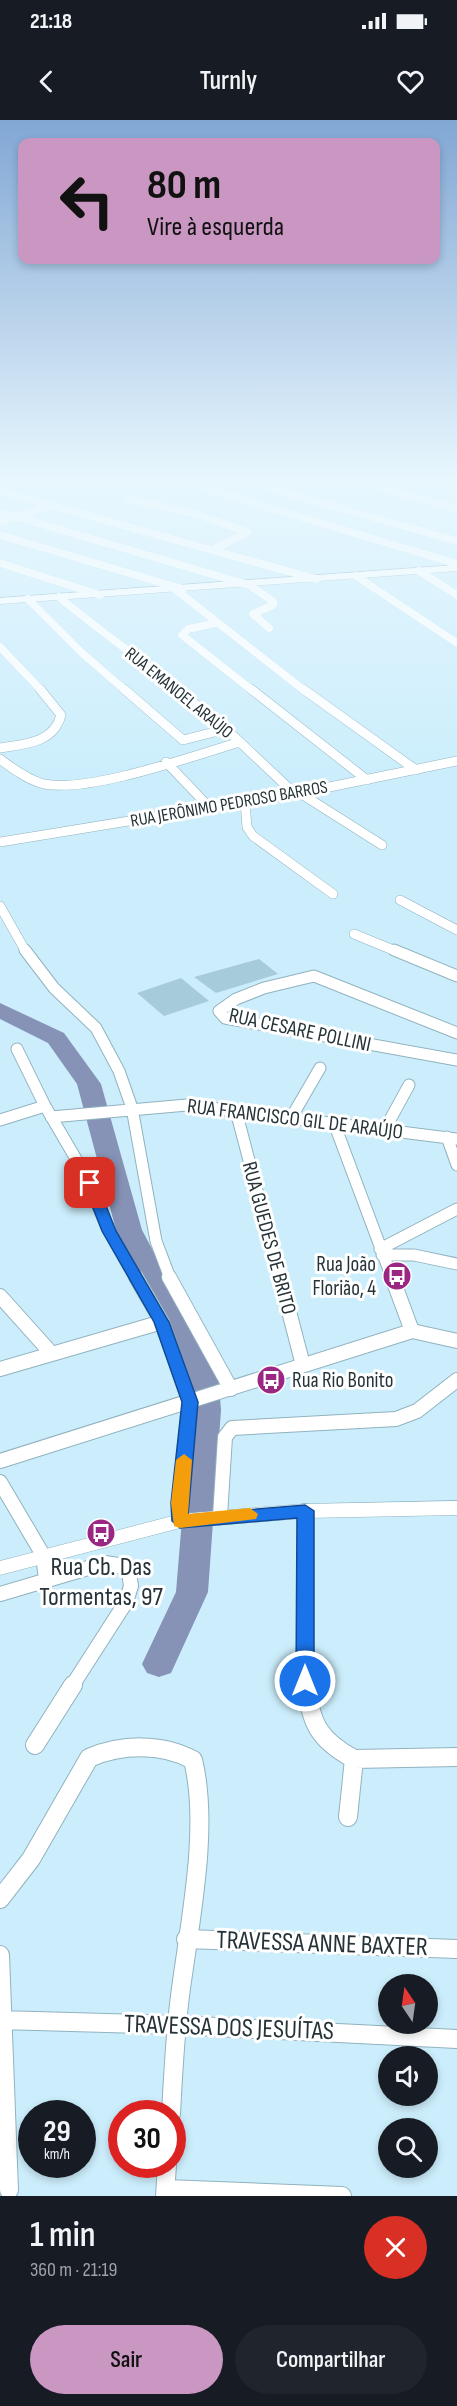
<!DOCTYPE html>
<html lang="pt">
<head>
<meta charset="utf-8">
<style>
  :root { --surface:#171b24; --page:#20242c; --text:#f1f3f6; --muted:#9ea1a6; --accent:#ca97c2 }
  body { margin:0; font-family:"Sofia Sans Condensed",sans-serif; background:var(--page); color:var(--text); height:100vh; display:flex; flex-direction:column; font-size:22px; white-space:nowrap }
  * { box-sizing:border-box; margin:0 }
  p { font-size:20px; color:var(--muted) }
  .icon { flex:none; width:33px; height:33px; fill:none; stroke:currentColor; stroke-width:2; stroke-linecap:round; stroke-linejoin:round }
  .map { position:relative; height:2076px; overflow:hidden }
  .details { display:flex; flex-direction:column; background:var(--surface); flex:1 }
  .details>* { flex:none }
  .banner { position:absolute; left:18px; top:18px; width:422px; height:126px; border-radius:12px; box-shadow:0 3px 9px #0003; background:#ca97c2; color:#111; overflow:hidden }
  .needle { width:39px; rotate:347deg }
  .controls { position:absolute; left:378px; top:1854px; display:grid; gap:12px }
  .controls a { display:grid; place-items:center; width:60px; height:60px; border-radius:50%; background:var(--surface); box-shadow:0 3px 9px #0003; font-size:30px }
  .speed { position:absolute; left:18px; top:1980px; display:flex; gap:12px; font-size:30px; font-weight:700; text-align:center }
  .speed>* { display:grid; place-content:center; width:78px; height:78px; border-radius:50%; background:var(--surface); box-shadow:0 3px 9px #0003; line-height:1 }
  .speed small { font-size:15px; font-weight:400 }
  .speed .limit { border:9px solid #d22; background:#fff; color:#111 }
  .pin { position:absolute; display:grid; place-items:center; width:51px; height:51px; color:#fff; margin:-26px; border-radius:12px; box-shadow:0 3px 9px #0006 }
  .me { position:absolute; width:66px; margin:-33px; rotate:0deg; stroke-linejoin:round; filter:drop-shadow(0 0 4px #0008) }
  .turn { display:flex; align-items:center; gap:21px; height:126px; padding:0 30px; font-size:27px }
  .turn .icon { width:78px; height:78px; stroke-width:2.5 }
  .turn b { display:block; font-size:42px; line-height:51px }
  .round { display:grid; place-items:center; flex:none; width:63px; height:63px; border-radius:32px; background:var(--page) }
  .headline { display:flex; align-items:center; justify-content:space-between; height:102px; padding:0 30px }
  h1 { font-size:36px; font-weight:600; line-height:45px }
  .cta { display:flex; gap:12px; margin-top:auto; padding:12px 30px }
  .cta a { flex:1; height:69px; border-radius:36px; background:var(--accent); color:#111; font-size:24px; font-weight:600; line-height:69px; text-align:center }
  .cta a+a { background:var(--page); color:var(--text) }
  .status { display:flex; justify-content:space-between; align-items:center; height:42px; padding:0 30px; background:var(--surface); direction:ltr }
  .status svg { height:16px; fill:currentColor }
  header { display:flex; justify-content:space-between; align-items:center; height:78px; padding:0 30px; background:var(--surface); font-size:27px; font-weight:600 }
  .map>svg:first-child { display:block }
</style>
</head>
<body>
<div class="status"><b>21:18</b><svg viewBox="0 0 49 12"><path d="M0 12V9h3v3zM5 12V6h3v6zM10 12V3h3v9zM15 12V0h3v12zM26 1h20v11H26zM47 4h2v5h-2z"/></svg></div>
<header><svg class="icon" aria-label="back" viewBox="0 0 24 24"><path d="M15 5l-7 7 7 7"/></svg>Turnly<svg class="icon" aria-label="heart" viewBox="0 0 24 24"><path d="M12 20l-8-8c-3-5 5-10 8-4 3-6 11-1 8 4z"/></svg></header>
<div class="map">
<svg width="457" height="2076" viewBox="0 0 457 2076">
  <rect width="100%" height="100%" fill="#cceefc"/>
  <!-- green -->
  <path fill="#a6cbd9" d="M 259,839 L 278,854 L 216,873 L 194,857 Z
    M 181,858 L 209,881 L 164,896 L 137,873 Z"/>
  <g fill="none" stroke-linecap="round" stroke-linejoin="round">
    <!-- river -->
    <path fill="#8693b6" fill-rule="evenodd" d="M 0,883 L 64,913 L 101,964 L 142,1110 L 218,1254 L 221,1290 L 208,1472 L 171,1553 L 159,1557 L 147,1553 L 142,1544 L 176,1472 L 191,1290 L 188,1254 L 116,1110 L 77,964 L 48,923 L 0,899 Z"/>
    <!-- minor-far4 casing -->
    <g stroke="#91b2bf" stroke-width="8">
      <path id="minor-far4" d="M 197,361 L 204,368 L 457,444
        M 243,361 L 457,421
        M 353,361 L 457,389
        M 0,371 L 316,459
        M 129,379 L 192,393 L 248,412 L 212,430
        M 0,392 L 249,465 L 273,481 L 273,485 L 253,494 L 269,508
        M 0,402 L 51,385
        M 0,415 L 183,469
        M 0,443 L 100,475
        M 419,451 L 457,475
        M 356,456 L 457,523
        M 176,470 L 305,571
        M 59,477 C 98,510 140,538 179,571
        M 28,479 L 82,533 L 126,571
        M 216,503 L 188,509 L 182,515 L 253,571
        M 0,527 L 42,571"/>
    </g>
    <!-- minor-far3 casing -->
    <g stroke="#91b2bf" stroke-width="10">
      <path id="minor-far3" d="M 124,569 L 183,620 L 226,609
        M 177,569 L 226,609 L 295,674
        M 251,569 L 367,660
        M 303,569 L 416,650
        M 0,628 C 25,624 54,623 61,595 L 40,569
        M 0,639 C 13,649 28,660 44,664 C 89,673 193,636 240,622
        M 166,642 L 210,688
        M 300,673 L 382,725
        M 245,682 L 247,707 L 253,716 L 333,774
        M 0,722 L 300,673 L 457,641
        M 400,780 L 457,810
        M 0,786 L 26,832
        M 354,814 L 398,832"/>
    </g>
    <!-- minor-far2 casing -->
    <g stroke="#91b2bf" stroke-width="13">
      <path id="minor-far2" d="M 25,830 L 54,868 L 96,908 L 119,951 L 132,988 L 156,1121 L 170,1158
        M 394,830 L 457,856
        M 457,913 L 314,856 L 264,868 L 236,879 L 219,891 L 225,898 L 457,940
        M 17,929 L 45,986 L 90,1063 L 109,1111 L 137,1158
        M 236,991 L 280,1158
        M 51,997 L 187,985 L 457,1019
        M 291,998 L 320,948
        M 0,1000 L 45,986
        M 334,1003 L 392,1158
        M 385,1009 L 409,965
        M 447,1017 L 457,1045
        M 380,1129 L 457,1089
        M 382,1135 L 414,1135 L 457,1144"/>
    </g>
    <!-- minor-far1 casing -->
    <g stroke="#91b2bf" stroke-width="16">
      <path id="minor-far1" d="M 136,1157 L 162,1202 L 190,1282 L 179,1383 L 180,1401
        M 169,1157 L 231,1269
        M 280,1157 L 303,1245
        M 392,1157 L 412,1211
        M 0,1176 L 52,1234
        M 0,1249 L 162,1202
        M 0,1341 L 412,1211 L 457,1221
        M 0,1362 L 43,1435 L 46,1460
        M 305,1391 L 306,1566
        M 220,1396 L 225,1317 L 232,1308 L 396,1299 L 417,1291 L 457,1260
        M 0,1474 L 105,1443 L 118,1445 L 129,1452 L 131,1466 L 126,1482 L 72,1566"/>
    </g>
    <!-- minor casing -->
    <g stroke="#91b2bf" stroke-width="20">
      <path id="minor" d="M 306,1565 C 311,1604 319,1620 354,1639 L 348,1697
        M 35,1625 L 73,1565
        M 354,1639 L 457,1637
        M 0,1779 L 31,1739 L 89,1638 C 121,1624 162,1623 193,1640 C 210,1709 189,1805 180,1876 C 175,1915 173,1954 171,1994
        M 186,1819 L 457,1829
        M 0,1835 L 9,2070
        M 0,1900 L 177,1905 L 457,1919
        M 166,2069 L 342,2076
        M 165,2076 L 167,2044"/>
    </g>
    <!-- tertiary casing -->
    <g stroke="#91b2bf" stroke-width="1">
      <path id="tertiary" d="M 457,445 L 457,451 L 0,484 L 0,478 Z
        M 457,1381 L 457,1395 L 305,1398 L 180,1408 L 0,1455 L 0,1441 L 180,1394 L 305,1384 Z"/>
    </g>
    <!-- minor-far4 -->
    <use href="#minor-far4" stroke="#fff" stroke-width="8"/>
    <!-- minor-far3 -->
    <use href="#minor-far3" stroke="#fff" stroke-width="9"/>
    <!-- minor-far2 -->
    <use href="#minor-far2" stroke="#fff" stroke-width="11"/>
    <!-- minor-far1 -->
    <use href="#minor-far1" stroke="#fff" stroke-width="14"/>
    <!-- minor -->
    <use href="#minor" stroke="#fff" stroke-width="18"/>
    <!-- tertiary -->
    <use href="#tertiary" fill="#fff" fill-rule="evenodd"/>
  </g>
  <!-- sky -->
  <linearGradient id="sky" x2="0" y2="1"><stop stop-color="#81a7d4"/><stop offset="0.55" stop-color="#e8f7fe"/><stop offset="1" stop-color="#e8f7fe" stop-opacity="0"/></linearGradient>
  <rect width="457" height="652" fill="url(#sky)"/>
  <!-- route -->
  <path fill="#1a73e8" stroke="#114b97" stroke-width="1.5" d="M 90,1059 L 97,1063 L 116,1111 L 169,1202 L 198,1282 L 188,1395 L 305,1385 L 314,1391 L 314,1561 L 312,1566 L 305,1568 L 299,1566 L 296,1561 L 297,1398 L 180,1408 L 172,1401 L 171,1383 L 182,1282 L 154,1202 L 102,1111 L 83,1063 Z"/>
  <!-- slow -->
  <path fill="#f59e0b" d="M 184,1334 L 192,1340 L 188,1394 L 250,1388 L 258,1394 L 256,1399 L 180,1408 L 174,1406 L 171,1383 L 176,1340 Z"/>
  <!-- icons -->
  <defs>
    <g id="bus-disc" transform="scale(1.5)"><circle r="9.5" fill="#9a2783" stroke="#fff"/><path d="M-5-6H5V4H4V6H2V4H-2V6H-4V4H-5ZM-3.5-4V0h7V-4ZM-3.5 1.2v1.5H-2V1.2ZM2 1.2v1.5H3.5V1.2Z" fill="#fff"/></g>
  </defs>
  <g fill-rule="evenodd">
    <use href="#bus-disc" x="397" y="1156"/>
    <use href="#bus-disc" x="271" y="1260"/>
    <use href="#bus-disc" x="101" y="1413"/>
  </g>
  <g text-anchor="middle" dominant-baseline="central" stroke-width="6" stroke-linejoin="round" paint-order="stroke">
    <!-- far-street labels -->
    <g font-size="18" fill="#263338" stroke="#fff">
      <text transform="translate(179 573) rotate(39)">RUA EMANOEL ARAÚJO</text>
      <text transform="translate(229 684) rotate(-10)">RUA JERÔNIMO PEDROSO BARROS</text>
    </g>
    <!-- street labels -->
    <g font-size="21" fill="#263338" stroke="#fff">
      <text transform="translate(300 910) rotate(12)">RUA CESARE POLLINI</text>
      <text transform="translate(295 999) rotate(7)">RUA FRANCISCO GIL DE ARAÚJO</text>
      <text transform="translate(269 1118) rotate(75)">RUA GUEDES DE BRITO</text>
    </g>
    <!-- poi labels -->
    <g font-size="21" fill="#263338" stroke="#fff" text-anchor="end">
      <text x="376" y="1144">Rua João<tspan x="376" dy="24">Florião, 4</tspan></text>
      <text x="292" y="1260" text-anchor="start">Rua Rio Bonito</text>
    </g>
    <!-- near-poi labels -->
    <g font-size="26" fill="#263338" stroke="#fff">
      <text x="101" y="1447">Rua Cb. Das<tspan x="101" dy="30">Tormentas, 97</tspan></text>
    </g>
    <!-- near-street labels -->
    <g font-size="26" fill="#263338" stroke="#fff">
      <text transform="translate(322 1824) rotate(2)">TRAVESSA ANNE BAXTER</text>
      <text transform="translate(229 1908) rotate(2)">TRAVESSA DOS JESUÍTAS</text>
    </g>
  </g>
</svg>
<div class="controls">
<a><svg class="needle" viewBox="-14 -14 28 28"><path d="M0-13l5 13h-10z" fill="#e53935"/><path d="M0 13l5-13h-10z" fill="#9ea1a6"/></svg></a>
<a><svg class="icon" aria-label="sound" viewBox="0 0 24 24"><path d="M4 9h4l5-4v14l-5-4H4zM17 9q2 3 0 6"/></svg></a>
<a><svg class="icon" aria-label="search" viewBox="0 0 24 24"><circle cx="10" cy="10" r="6"/><path d="M15 15l6 6"/></svg></a>
</div>
<div class="speed"><div>29<small>km/h</small></div><div class="limit">30</div></div>
<div class="pin" style="left:90px;top:1063px;background:#d93025"><svg class="icon" aria-label="arrive" viewBox="0 0 24 24"><path d="M6 21V4h12l-3 4 3 4H6"/></svg></div>
<svg class="me" style="left:305px;top:1561px" viewBox="-20 -20 40 40"><circle r="17" fill="#1a73e8" stroke="#fff" stroke-width="3"/><path d="M0-11L8 9 0 5-8 9z" fill="#fff"/></svg>
<div class="banner">
<div class="turn"><svg class="icon" aria-label="left" viewBox="0 0 24 24"><path d="M17 20v-9H6M10 6l-5 5 5 5"/></svg><div><b>80 m</b>Vire à esquerda</div></div>
</div>
</div>
<section class="details">
<div class="headline"><div><h1>1 min</h1><p>360 m · 21:19</p></div><a class="round" style="background:#d93025;color:#fff"><svg class="icon" aria-label="close" viewBox="0 0 24 24"><path d="M6 6l12 12M18 6L6 18"/></svg></a></div>
<div class="cta"><a>Sair</a><a>Compartilhar</a></div>
</section>
</body>
</html>
